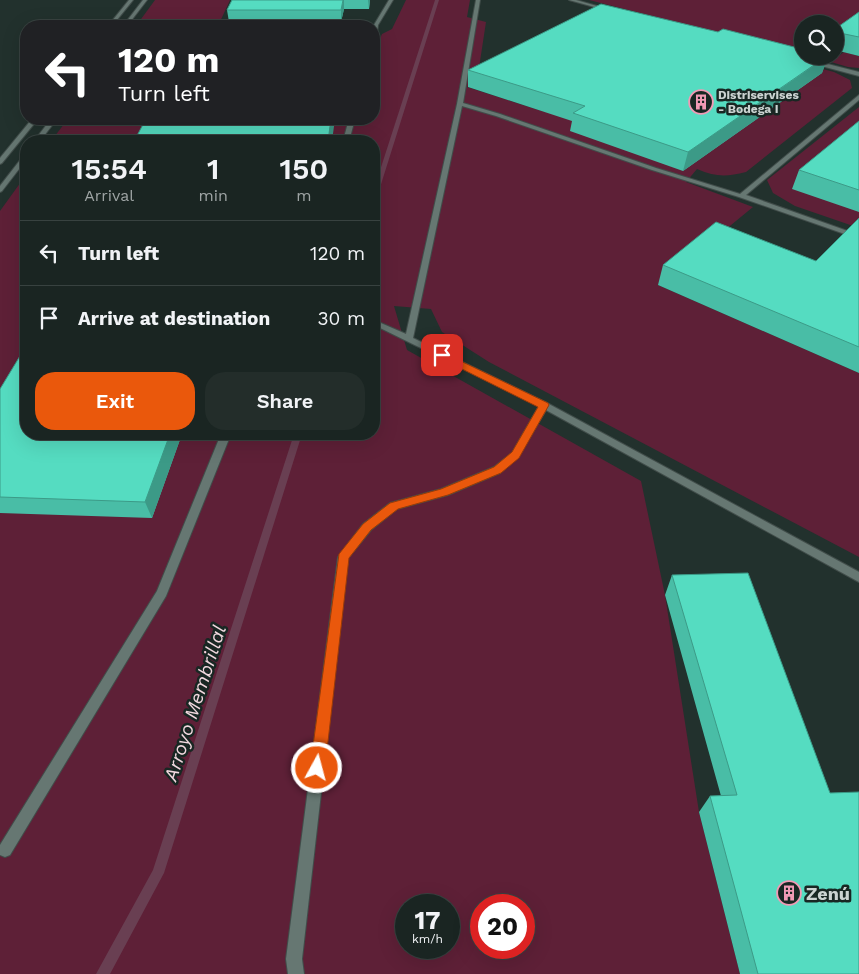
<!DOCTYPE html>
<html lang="en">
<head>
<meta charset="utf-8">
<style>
  :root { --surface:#1a2522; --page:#232d2a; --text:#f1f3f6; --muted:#9fa5a5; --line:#384240; --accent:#ea580c }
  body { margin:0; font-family:"Work Sans",sans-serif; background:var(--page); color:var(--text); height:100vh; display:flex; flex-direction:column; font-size:19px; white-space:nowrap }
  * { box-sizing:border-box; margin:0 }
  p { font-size:16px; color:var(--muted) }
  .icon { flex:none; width:28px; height:28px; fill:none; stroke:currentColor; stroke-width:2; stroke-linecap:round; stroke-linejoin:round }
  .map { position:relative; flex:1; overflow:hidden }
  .panel { position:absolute; left:20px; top:135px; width:360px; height:305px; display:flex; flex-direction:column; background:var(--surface); border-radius:20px; box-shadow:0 5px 20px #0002,0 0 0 1px var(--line) }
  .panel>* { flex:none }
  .hud { position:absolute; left:20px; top:20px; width:360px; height:105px; border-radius:20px; box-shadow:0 5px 20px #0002,0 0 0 1px var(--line); background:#202124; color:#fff; overflow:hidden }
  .fabs { position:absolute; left:794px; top:15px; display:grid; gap:10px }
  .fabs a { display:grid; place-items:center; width:50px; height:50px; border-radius:50%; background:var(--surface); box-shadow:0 5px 20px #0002,0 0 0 1px var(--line); font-size:25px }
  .speed { position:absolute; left:395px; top:894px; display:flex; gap:10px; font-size:25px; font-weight:700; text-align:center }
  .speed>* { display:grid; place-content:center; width:65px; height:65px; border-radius:50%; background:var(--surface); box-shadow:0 5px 20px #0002,0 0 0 1px var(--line); line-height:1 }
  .speed small { font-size:12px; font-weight:400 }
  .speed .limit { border:8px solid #d22; background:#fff; color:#111 }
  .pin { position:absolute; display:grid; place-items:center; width:42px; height:42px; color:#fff; margin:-21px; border-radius:10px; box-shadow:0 2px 8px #0006 }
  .me { position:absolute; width:55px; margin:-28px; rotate:7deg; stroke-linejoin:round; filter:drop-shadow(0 0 4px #0008) }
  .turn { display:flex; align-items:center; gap:18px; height:105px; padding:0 15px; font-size:22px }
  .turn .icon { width:65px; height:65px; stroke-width:2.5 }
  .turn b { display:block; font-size:35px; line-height:42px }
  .eta { display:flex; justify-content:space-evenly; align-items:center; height:85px; text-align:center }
  .eta b { font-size:30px; font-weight:600; line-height:35px }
  .button { display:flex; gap:10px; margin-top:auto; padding:10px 15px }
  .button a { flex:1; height:58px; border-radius:20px; background:var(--accent); color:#fff; font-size:20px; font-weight:600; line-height:58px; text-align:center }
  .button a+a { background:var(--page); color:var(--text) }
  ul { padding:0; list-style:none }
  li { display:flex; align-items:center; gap:15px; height:65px; padding:0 15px; border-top:1px solid var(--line) }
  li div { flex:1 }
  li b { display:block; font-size:19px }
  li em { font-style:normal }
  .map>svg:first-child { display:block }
</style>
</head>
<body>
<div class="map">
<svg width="859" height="974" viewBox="0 0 859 974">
  <rect width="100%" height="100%" fill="#22312d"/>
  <!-- green -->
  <path fill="#5e2037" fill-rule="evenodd" d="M 155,0 L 230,0 L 218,26 L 136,26 Z
    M 406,0 L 470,0 L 467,17 L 486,22 L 477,81 L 467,87 L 545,112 L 722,42 L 834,72 L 850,80 L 852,88 L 746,172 C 726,177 716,177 697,169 L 686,182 L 753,207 L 658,285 L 859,373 L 859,557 L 489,362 L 442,332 L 431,309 L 394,306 L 407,350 L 641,481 L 665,595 L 699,812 L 740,974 L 0,974 L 0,211 L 26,175 L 26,434 L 374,434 L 374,141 L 51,141 L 68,119 L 374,119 L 374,39 L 379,41 L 382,34 L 392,29 ZM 406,905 L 449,905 L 449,948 L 406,948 ZM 481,905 L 524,905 L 524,948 L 481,948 Z
    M 589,0 L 859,0 L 859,24 L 835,41 L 835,24 L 802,24 L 802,54 Z
    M 844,52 L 859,56 L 859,68 L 848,67 L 831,62 Z
    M 859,107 L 859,228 L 795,206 L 773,193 L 767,180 Z"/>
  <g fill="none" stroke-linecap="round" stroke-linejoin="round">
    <!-- stream -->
    <path fill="#693f52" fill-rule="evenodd" d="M 435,0 L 439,0 L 377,197 L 374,199 L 374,189 Z
      M 294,434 L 302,434 L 164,873 L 110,974 L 96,974 L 153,870 Z"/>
    <!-- lane casing -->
    <g stroke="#414d4a" stroke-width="2">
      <path id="lane" d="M 389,0 L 393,0 L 378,25 L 376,42 L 374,43 L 374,25 Z
        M 476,0 L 480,0 L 463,103 L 500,114 L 656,168 L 740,194 L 859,95 L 859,100 L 746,195 L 859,235 L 859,239 L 739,197 L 652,170 L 496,116 L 462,106 L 413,338 L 547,403 L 859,572 L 859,582 L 546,410 L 518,457 L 500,473 L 448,495 L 397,509 L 371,530 L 348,558 L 302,959 L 304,974 L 288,974 L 286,959 L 338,557 L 363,524 L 390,503 L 441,489 L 494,467 L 512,453 L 539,406 L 374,325 L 374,320 L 406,334 L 457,104 Z
        M 569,0 L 576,0 L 611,10 L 609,11 Z
        M 812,60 L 859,72 L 859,76 L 810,63 Z
        M 349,119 L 355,119 L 349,141 L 343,141 Z
        M 221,434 L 231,434 L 166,596 L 10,855 L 5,857 L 0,855 L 0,845 L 157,591 Z"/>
    </g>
    <!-- street casing -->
    <g stroke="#414d4a" stroke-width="2">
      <path id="street" d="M 129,0 L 133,0 L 112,26 L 108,26 Z
        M 143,0 L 147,0 L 127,26 L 123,26 Z
        M 32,119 L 38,119 L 2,163 L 0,164 L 0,158 Z
        M 51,119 L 57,119 L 40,141 L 34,141 Z
        M 26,154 L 26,160 L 2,191 L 0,192 L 0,186 L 24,155 Z"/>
    </g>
    <!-- lane -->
    <use href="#lane" fill="#667772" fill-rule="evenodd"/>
    <!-- street -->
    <use href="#street" fill="#667772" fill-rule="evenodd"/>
  </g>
  <!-- wall -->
  <path fill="#49bda6" d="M 232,0 L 370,0 L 369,9 L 344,9 L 341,22 L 229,22 L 227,10 Z
    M 859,12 L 859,56 L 835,50 L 835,29 Z
    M 718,32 L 828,56 L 822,73 L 683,171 L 570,131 L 572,121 L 468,87 L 468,70 Z
    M 859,121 L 859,212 L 792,189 L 799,170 Z
    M 859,218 L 859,373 L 658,285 L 663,265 L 816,261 Z
    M 0,389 L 26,434 L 182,434 L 152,518 L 0,513 Z
    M 672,575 L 830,793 L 859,974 L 740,974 L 699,812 L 710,796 L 721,796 L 665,595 Z"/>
  <!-- shaded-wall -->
  <path fill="#3c9a87" d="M 343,0 L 344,0 L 344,9 L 341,22 L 341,10 Z
    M 368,0 L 370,0 L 369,9 Z
    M 828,56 L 822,73 L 683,171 L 688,152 Z
    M 331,119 L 335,119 L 332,141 L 328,141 Z
    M 170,434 L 182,434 L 152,518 L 145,502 Z"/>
  <!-- building -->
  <path fill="#55dcc1" stroke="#3c9a87" d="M 232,0 L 343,0 L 341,10 L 227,10 Z
    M 601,4 L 718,32 L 723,29 L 802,49 L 802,56 L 827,56 L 688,152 L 573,113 L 585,106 L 468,70 Z
    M 859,12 L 859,37 L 835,32 L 835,29 Z
    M 146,119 L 331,119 L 328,141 L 134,141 Z
    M 859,121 L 859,190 L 799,170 Z
    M 859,218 L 859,347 L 663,265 L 716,222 L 816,261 Z
    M 26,346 L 26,434 L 170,434 L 145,502 L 0,497 L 0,389 Z
    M 748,573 L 830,793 L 859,792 L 859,974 L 758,974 L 710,796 L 737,795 L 672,575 Z"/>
  <!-- route -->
  <path fill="#ea580c" stroke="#983908" d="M 442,352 L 548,403 L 549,405 L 519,458 L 501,473 L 448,495 L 398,509 L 371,530 L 349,558 L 325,768 L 323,773 L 317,775 L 312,773 L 310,768 L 339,554 L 363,524 L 390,503 L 441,489 L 494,467 L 512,452 L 538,407 L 438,357 L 437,355 Z"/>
  <!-- icons -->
  <defs>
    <g id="building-ring" transform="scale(1.25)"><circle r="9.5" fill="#182723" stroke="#f09ab5" stroke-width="1.5"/><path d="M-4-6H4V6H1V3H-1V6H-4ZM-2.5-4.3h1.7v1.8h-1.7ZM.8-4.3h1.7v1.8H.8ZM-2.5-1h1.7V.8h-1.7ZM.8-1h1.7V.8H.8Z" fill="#f09ab5"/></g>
  </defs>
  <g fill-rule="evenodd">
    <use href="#building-ring" x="701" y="102"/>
    <use href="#building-ring" x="789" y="893"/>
  </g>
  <g text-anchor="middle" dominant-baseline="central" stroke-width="5" stroke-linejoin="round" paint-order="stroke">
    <!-- far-poi labels -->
    <g font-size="12" font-weight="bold" fill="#cbd3d1" stroke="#182723" text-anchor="start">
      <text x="718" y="95">Distriservises<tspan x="718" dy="14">- Bodega I</tspan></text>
    </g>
    <!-- near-poi labels -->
    <g font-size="18" font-weight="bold" fill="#cbd3d1" stroke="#182723" text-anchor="start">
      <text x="806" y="893">Zenú</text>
    </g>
    <!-- near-water labels -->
    <g font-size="19" font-style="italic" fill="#f2d8df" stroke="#182723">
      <text transform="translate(195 703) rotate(-72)">Arroyo Membrillal</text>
    </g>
  </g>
</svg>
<div class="fabs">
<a><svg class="icon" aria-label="search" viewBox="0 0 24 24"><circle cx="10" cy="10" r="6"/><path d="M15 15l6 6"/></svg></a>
</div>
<div class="speed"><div>17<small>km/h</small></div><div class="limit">20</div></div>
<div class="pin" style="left:442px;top:355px;background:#d93025"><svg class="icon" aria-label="arrive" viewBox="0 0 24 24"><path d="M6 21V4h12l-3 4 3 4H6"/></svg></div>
<svg class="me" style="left:317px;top:768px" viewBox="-20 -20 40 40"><circle r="17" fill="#ea580c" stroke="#fff" stroke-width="3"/><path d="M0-11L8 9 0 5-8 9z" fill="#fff"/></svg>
<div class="hud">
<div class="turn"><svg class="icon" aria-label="left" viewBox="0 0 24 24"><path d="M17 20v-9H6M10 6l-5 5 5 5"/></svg><div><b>120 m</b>Turn left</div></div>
</div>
<section class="panel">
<div class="eta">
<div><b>15:54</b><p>Arrival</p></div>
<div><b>1</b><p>min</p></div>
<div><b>150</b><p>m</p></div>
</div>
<ul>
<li><svg class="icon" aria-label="left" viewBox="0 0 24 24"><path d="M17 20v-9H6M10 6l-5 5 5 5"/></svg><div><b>Turn left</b></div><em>120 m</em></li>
<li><svg class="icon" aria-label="arrive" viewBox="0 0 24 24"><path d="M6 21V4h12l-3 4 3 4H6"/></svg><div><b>Arrive at destination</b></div><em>30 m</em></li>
</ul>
<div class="button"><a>Exit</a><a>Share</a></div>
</section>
</div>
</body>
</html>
